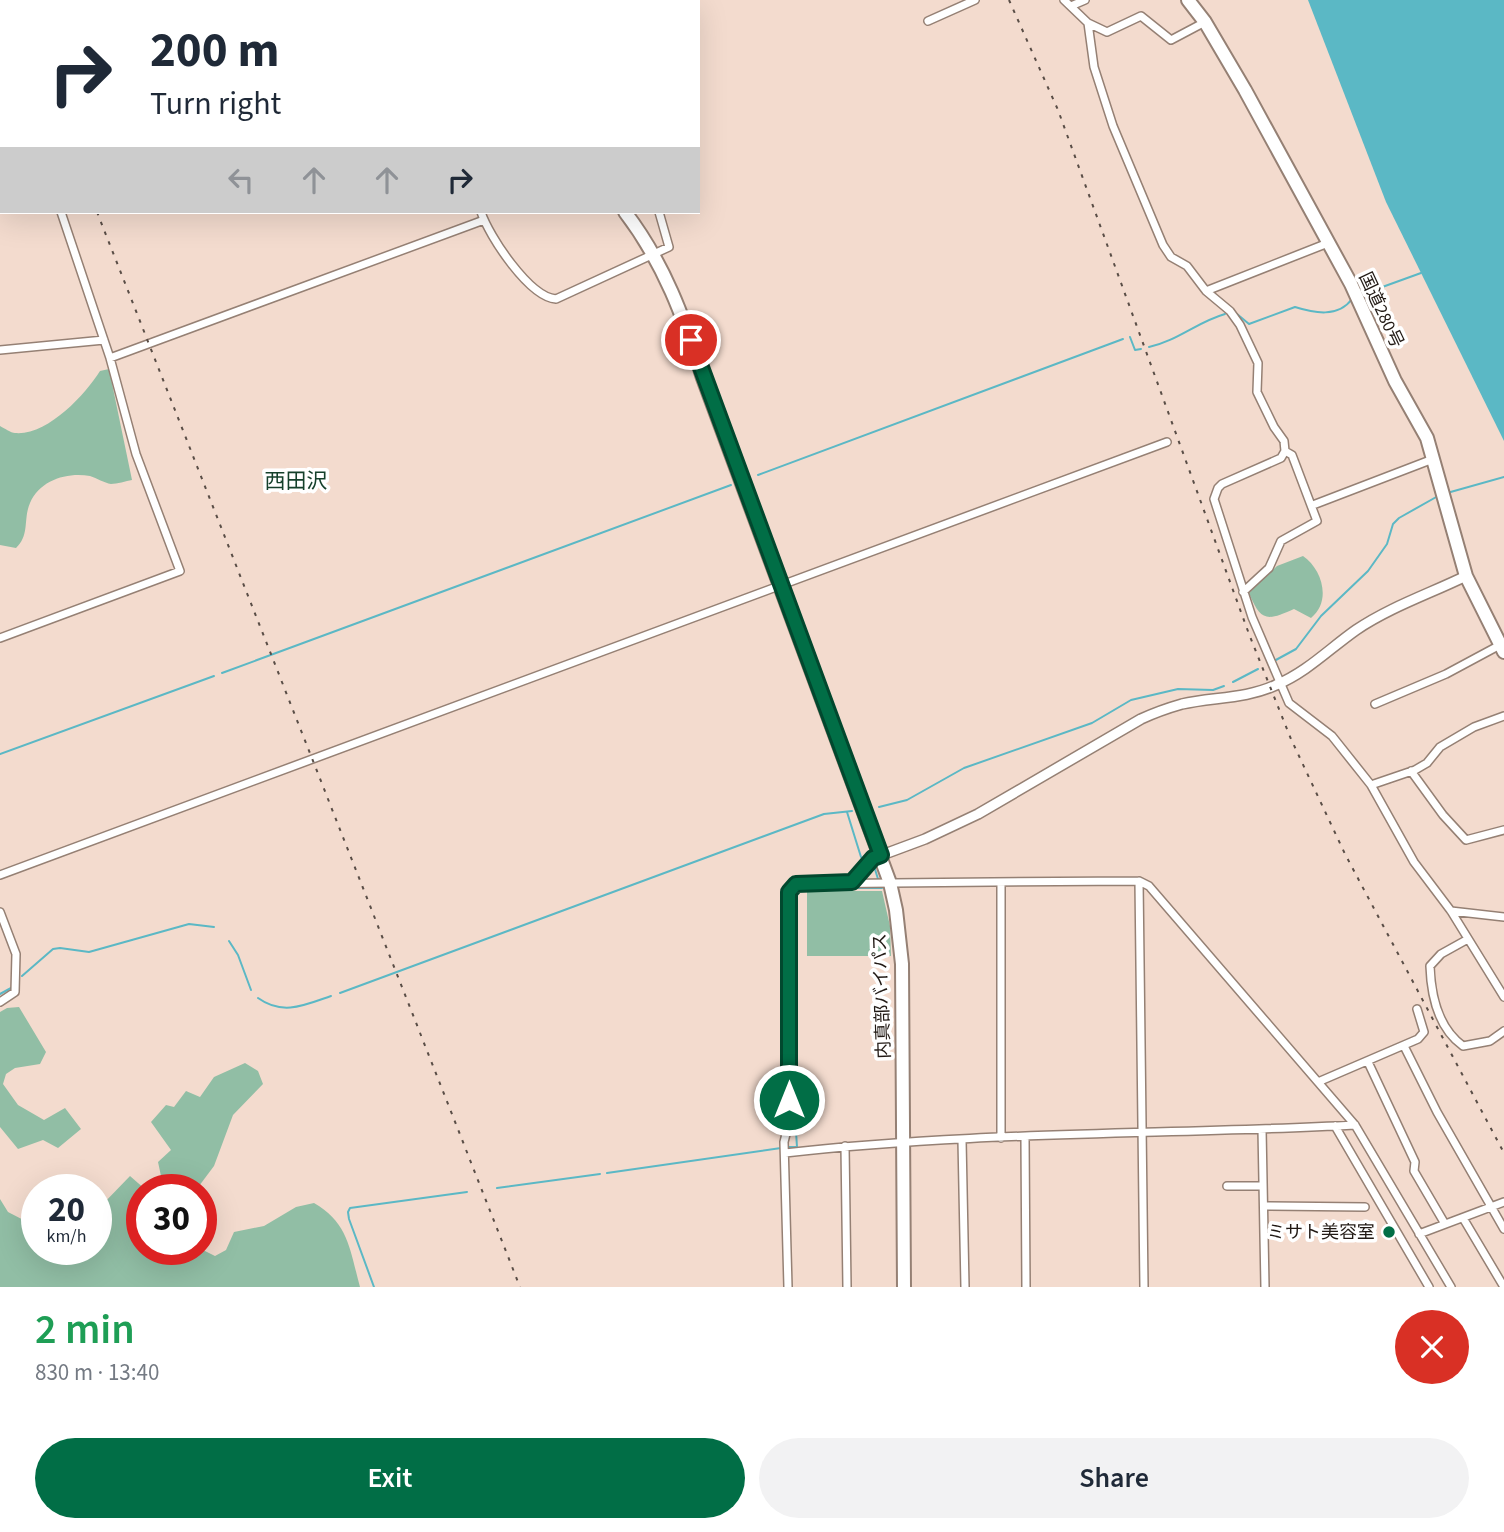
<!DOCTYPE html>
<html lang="en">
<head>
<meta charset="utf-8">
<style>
  :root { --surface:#fff; --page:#f2f2f3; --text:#1f2937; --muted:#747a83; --accent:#016e46 }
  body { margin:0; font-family:"Source Sans 3","Noto Sans JP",sans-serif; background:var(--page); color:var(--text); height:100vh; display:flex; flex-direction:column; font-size:26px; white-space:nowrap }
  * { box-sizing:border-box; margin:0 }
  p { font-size:23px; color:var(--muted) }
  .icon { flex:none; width:38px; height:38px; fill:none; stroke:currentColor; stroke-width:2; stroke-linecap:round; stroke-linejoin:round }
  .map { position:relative; height:1287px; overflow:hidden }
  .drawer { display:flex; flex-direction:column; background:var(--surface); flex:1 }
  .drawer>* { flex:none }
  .banner { position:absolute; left:0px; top:0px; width:700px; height:214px; box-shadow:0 7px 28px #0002; background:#fff; color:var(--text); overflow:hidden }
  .speed { position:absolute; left:21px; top:1174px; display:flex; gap:14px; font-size:35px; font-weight:700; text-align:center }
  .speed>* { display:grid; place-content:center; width:91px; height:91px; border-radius:50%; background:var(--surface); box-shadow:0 7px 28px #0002; line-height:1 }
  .speed small { font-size:18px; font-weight:400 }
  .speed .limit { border:10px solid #d22; background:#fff; color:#111 }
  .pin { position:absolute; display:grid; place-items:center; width:60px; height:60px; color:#fff; margin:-30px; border:4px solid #fff; border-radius:50%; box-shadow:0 2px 7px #0007 }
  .me { position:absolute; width:77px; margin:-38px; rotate:0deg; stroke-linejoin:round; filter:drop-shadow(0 0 5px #0008) }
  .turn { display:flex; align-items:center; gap:24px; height:147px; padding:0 35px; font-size:32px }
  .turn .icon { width:91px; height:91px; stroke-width:2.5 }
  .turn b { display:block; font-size:49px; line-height:60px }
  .lanes { display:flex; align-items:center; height:66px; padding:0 35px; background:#0003; justify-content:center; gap:35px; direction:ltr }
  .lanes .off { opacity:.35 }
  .round { display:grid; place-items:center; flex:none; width:74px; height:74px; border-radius:37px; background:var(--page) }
  .head { display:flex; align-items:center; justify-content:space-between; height:119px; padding:0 35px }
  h1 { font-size:42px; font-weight:600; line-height:52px; color:#1e9e55 }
  .cta { display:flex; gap:14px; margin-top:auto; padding:14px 35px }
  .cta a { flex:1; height:80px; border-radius:42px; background:var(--accent); color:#fff; font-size:28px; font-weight:600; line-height:80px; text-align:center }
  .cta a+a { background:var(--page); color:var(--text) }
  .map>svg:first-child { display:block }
</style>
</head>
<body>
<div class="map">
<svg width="1504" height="1287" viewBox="0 0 1504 1287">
  <rect width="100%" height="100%" fill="#f3dbce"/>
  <!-- green -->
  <path fill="#91bea5" d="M 109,369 L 132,480 C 126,481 117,484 111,484 C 104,483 97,478 90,476 C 67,472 40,480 30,503 C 23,519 30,535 16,548 L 0,545 L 0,426 C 4,428 11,433 15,433 C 47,436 85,395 100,371 Z
    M 1303,556 C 1322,569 1332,601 1311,618 L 1294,609 C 1267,621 1261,622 1249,593 L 1277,566 Z
    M 807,891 L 882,891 L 890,926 L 891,956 L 807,956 Z
    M 19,1007 L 46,1052 L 40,1064 L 15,1068 L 6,1074 L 3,1084 L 18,1105 L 44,1120 L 65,1108 L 81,1129 L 58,1148 L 43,1140 L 18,1149 L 0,1127 L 0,1012 L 7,1008 Z
    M 245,1063 L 258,1071 L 263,1084 L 233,1115 L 214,1166 L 196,1190 L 164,1190 L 158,1162 L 171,1150 L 151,1122 L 166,1105 L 174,1107 L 186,1091 L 200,1097 L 214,1077 Z
    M 130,1176 L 146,1190 L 142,1190 L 142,1250 L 201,1249 L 215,1256 L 226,1250 L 234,1232 L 264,1226 L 296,1207 L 314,1203 C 349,1223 350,1251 360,1287 L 0,1287 L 0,1199 L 8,1212 L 37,1227 L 37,1250 L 96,1250 L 96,1206 L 101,1206 Z"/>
  <!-- water -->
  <path fill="#5bb8c5" d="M 1308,0 L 1504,0 L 1504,441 L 1386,202 Z"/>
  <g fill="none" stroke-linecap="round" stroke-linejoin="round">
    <!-- stream -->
    <path stroke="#5bb8c5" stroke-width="2" d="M 1363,294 L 1421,273
      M 1237,314 L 1249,324 L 1295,307 C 1314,313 1338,318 1352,299
      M 1130,337 L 1135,350 L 1141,349
      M 1149,347 C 1177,341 1197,322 1225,314
      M 758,475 L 1123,339
      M 1447,493 L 1504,477
      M 1274,661 L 1296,649 L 1321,616 L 1368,571 L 1387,544 L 1393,524 L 1399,518 L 1438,496
      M 222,673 L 731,485
      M 1233,682 L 1258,669
      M 0,754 L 214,676
      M 879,807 L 907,800 L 964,768 L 1092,723 L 1131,700 L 1178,689 L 1213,690 L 1224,686
      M 847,812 L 861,857
      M 874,866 L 878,879
      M 854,888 L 882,888
      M 811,889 L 850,888
      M 229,941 L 238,955 L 251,990
      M 22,976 L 53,949 L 60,948 L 89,952 L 189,924 L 214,927
      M 340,993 L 824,814 L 852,811
      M 0,994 L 11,988
      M 258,998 C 283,1016 305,1005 331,996
      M 788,1147 L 797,1147 L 794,1101 L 794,896 L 796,891 L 805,889
      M 607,1173 L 781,1148
      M 497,1188 L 600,1174
      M 374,1287 L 349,1219 L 348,1212 L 350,1208 L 467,1192"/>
    <!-- minor casing -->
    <g stroke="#958074" stroke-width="10">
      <path id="minor" d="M 556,0 L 557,2
        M 1064,0 L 1088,23 L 1094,67 L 1113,126 L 1163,245 L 1171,257 L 1187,266 L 1206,291 L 1230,311 L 1240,325 L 1258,363 L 1257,392 L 1274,427 L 1284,441 L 1285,451 L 1281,458 L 1222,484 L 1218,488 L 1214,499 L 1252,617 L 1289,703 L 1332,736 L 1371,785 L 1414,862 L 1451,911 L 1504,997
        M 342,2 L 347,0
        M 1071,6 L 1085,0
        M 928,21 L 975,0
        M 1088,23 L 1107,32 L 1141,16 L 1171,40 L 1205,22
        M 0,26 L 2,30
        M 481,212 C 489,236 529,297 556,299 L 669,247 L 659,212
        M 1206,291 L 1328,243
        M 0,350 L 104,340
        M 110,358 L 484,220
        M 1313,505 L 1433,459
        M 1243,592 L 1269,568 L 1281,541 L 1317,521 L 1292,455 L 1285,451
        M 0,638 L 180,571 L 136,454 L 110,358 L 61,212
        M 1375,704 L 1446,674 L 1500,645
        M 1411,771 L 1443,815 L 1466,840 L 1504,830
        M 1371,785 L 1415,770 L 1427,763 L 1440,747 L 1474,727 L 1504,716
        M 0,875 L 1167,442
        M 1139,881 L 1144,1287
        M 852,882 L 873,858 L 882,855
        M 1001,882 L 1001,1138
        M 1451,911 L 1504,917
        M 0,912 L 16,954 L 15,992 L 0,1002
        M 1468,939 L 1441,954 L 1430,966 C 1431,995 1438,1028 1463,1046 L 1490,1041 L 1504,1031
        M 1404,1046 L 1437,1112 L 1504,1229
        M 1368,1062 L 1415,1162 L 1414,1171 L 1445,1224
        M 1318,1082 L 1418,1039 L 1424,1032 L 1417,1009
        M 1335,1126 L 1429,1287
        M 1262,1129 L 1265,1287
        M 1025,1137 L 1026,1287
        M 962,1140 L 965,1287
        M 845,1146 L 847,1287
        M 785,1153 C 974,1131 1165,1135 1355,1125
        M 1227,1186 L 1263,1186
        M 1264,1206 L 1365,1207
        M 1463,1218 L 1504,1287
        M 1419,1234 L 1504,1202
        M 788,1287 L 784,1142 L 790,1118 L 789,892 L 796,884 C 910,882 1025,882 1139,881 L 1149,886 L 1355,1125 L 1451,1287"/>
    </g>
    <!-- tertiary casing -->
    <g stroke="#958074" stroke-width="12">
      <path id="tertiary" d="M 882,855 L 925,839 L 978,814 L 1141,719 C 1154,713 1168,708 1182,704 C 1213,697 1246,699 1276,685 C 1307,672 1329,649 1356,630 C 1390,607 1429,594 1466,576"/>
    </g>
    <!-- trunk casing -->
    <g stroke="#958074" stroke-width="16">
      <path id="trunk" d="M 435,0 L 435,2
        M 1188,0 L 1205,22 L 1245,90 L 1351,284 L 1395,381 L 1427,438 L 1466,576 L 1504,652
        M 625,212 C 664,263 684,318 703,378 L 890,883 L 896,910 L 902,964 L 904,1287"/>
    </g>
    <!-- minor -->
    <use href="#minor" stroke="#fff" stroke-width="7"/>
    <!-- tertiary -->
    <use href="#tertiary" stroke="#fff" stroke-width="9"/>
    <!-- trunk -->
    <use href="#trunk" stroke="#fff" stroke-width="12"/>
    <!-- rail -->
    <path stroke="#594d46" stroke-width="2" stroke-dasharray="3.5 7" stroke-linecap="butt" d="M 9,0 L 9,2
      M 1009,0 L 1058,110 L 1249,634 L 1291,739 L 1345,854 L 1504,1153
      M 97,212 L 520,1287"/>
  </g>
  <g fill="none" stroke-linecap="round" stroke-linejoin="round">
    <!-- route casing -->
    <g stroke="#01482e" stroke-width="18">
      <path id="route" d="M 691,340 L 881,855 L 873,858 L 852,882 L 796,884 L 789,892 L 789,1100"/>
    </g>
    <!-- route -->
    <use href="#route" stroke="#016e46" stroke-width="12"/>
  </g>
  <!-- markers -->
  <circle fill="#016e46" stroke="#fff" stroke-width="2.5" cx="1389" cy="1232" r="7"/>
  <g text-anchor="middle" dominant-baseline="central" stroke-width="7" stroke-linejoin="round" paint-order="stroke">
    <!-- street labels -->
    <g font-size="18" fill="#211914" stroke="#fff">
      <text transform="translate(1381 310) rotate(65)">国道280号</text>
      <text transform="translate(882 996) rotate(-92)">内真部バイパス</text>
    </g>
    <!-- poi labels -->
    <g font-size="18" fill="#211914" stroke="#fff" text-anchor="end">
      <text x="1375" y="1232">ミサト美容室</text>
    </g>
    <!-- quarter labels -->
    <g font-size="21" fill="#15402b" stroke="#fff">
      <text x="296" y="481">西田沢</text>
    </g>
  </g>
</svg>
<div class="speed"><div>20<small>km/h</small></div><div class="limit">30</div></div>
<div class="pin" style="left:691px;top:340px;background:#d93025"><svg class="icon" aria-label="arrive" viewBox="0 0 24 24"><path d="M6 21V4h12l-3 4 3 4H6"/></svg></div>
<svg class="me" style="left:789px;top:1100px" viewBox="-20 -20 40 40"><circle r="17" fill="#016e46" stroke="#fff" stroke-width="3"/><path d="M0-11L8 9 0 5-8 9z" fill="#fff"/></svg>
<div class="banner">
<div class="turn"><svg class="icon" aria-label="right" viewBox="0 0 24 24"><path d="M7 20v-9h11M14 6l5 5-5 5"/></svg><div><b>200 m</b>Turn right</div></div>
<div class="lanes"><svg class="icon off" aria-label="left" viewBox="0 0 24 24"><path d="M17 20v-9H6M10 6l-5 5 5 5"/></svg><svg class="icon off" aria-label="ahead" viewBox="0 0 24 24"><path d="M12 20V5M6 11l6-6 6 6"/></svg><svg class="icon off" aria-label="ahead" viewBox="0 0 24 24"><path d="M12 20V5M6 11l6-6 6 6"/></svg><svg class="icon" aria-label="right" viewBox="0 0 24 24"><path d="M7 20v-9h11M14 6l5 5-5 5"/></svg></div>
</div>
</div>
<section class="drawer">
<div class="head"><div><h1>2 min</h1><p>830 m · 13:40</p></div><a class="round" style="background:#d93025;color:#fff"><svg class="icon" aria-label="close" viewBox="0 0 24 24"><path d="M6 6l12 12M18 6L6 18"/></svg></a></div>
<div class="cta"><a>Exit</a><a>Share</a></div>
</section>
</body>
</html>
